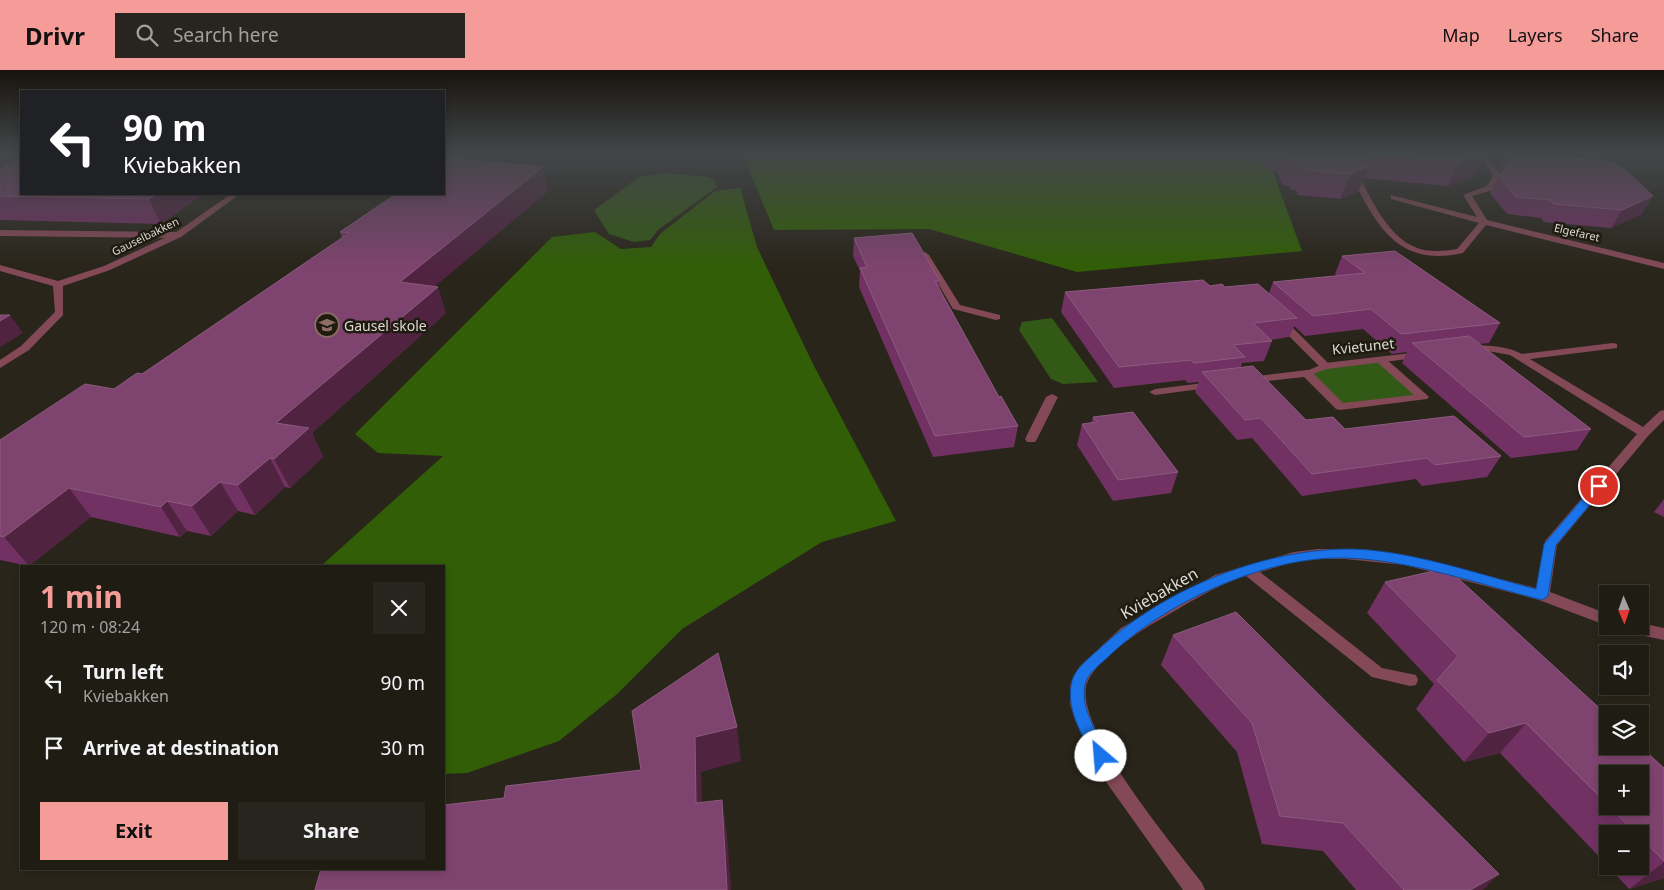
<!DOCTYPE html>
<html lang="en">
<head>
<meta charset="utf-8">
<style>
  :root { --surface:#1f1c14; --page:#27251d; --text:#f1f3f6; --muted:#a1a1a0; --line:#3c3a34; --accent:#f59b98 }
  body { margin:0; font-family:"Noto Sans",sans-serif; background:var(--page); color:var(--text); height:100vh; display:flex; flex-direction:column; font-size:19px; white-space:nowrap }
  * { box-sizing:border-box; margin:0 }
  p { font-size:16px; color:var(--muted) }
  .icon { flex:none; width:28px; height:28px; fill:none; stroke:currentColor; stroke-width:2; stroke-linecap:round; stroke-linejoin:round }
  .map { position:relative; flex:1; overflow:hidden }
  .details { position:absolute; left:20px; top:495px; width:425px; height:305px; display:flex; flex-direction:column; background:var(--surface); border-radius:0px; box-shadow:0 2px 8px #0003,0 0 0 1px var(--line) }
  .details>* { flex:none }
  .hud { position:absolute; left:20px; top:20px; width:425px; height:105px; border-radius:0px; box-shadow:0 2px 8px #0003,0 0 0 1px var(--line); background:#202124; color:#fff; overflow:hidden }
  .needle { width:32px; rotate:178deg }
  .buttons { position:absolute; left:1599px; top:515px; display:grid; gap:10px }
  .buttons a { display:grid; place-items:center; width:50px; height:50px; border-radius:0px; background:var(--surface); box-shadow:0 2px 8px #0003,0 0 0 1px var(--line); font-size:25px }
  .pin { position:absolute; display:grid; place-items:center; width:42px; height:42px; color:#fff; margin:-21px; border:2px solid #fff; border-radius:50%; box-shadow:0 1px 5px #0007 }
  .me { position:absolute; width:55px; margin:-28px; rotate:333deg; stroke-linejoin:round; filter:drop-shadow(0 0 4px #0008) }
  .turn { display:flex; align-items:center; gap:18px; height:105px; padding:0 20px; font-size:22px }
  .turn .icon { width:65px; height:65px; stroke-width:2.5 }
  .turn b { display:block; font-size:35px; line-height:42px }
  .round { display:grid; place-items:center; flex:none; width:52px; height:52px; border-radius:0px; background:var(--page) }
  .summary { display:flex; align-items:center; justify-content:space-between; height:85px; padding:0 20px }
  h1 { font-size:30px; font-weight:700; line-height:38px; color:var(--accent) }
  .primary-button { display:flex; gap:10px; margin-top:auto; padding:10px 20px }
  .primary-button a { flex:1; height:58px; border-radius:0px; background:var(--accent); color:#111; font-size:20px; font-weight:700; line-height:58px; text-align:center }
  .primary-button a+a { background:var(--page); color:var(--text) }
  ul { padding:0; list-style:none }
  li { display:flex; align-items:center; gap:15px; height:65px; padding:0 20px }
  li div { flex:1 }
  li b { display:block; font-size:19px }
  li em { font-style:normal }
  header { display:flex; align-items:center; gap:30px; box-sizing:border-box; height:70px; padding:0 25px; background:var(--accent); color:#111 }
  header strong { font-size:24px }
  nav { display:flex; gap:28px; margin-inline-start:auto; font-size:18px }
  .search { width:350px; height:45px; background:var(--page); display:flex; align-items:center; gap:12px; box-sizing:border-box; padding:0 18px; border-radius:0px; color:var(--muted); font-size:19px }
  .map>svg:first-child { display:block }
</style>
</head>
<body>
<header>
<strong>Drivr</strong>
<div class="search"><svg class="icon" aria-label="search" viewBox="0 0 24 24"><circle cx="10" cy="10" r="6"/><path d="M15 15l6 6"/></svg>Search here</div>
<nav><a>Map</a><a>Layers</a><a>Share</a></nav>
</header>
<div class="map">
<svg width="1664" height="820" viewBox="0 0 1664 820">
  <rect width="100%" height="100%" fill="#29251a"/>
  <!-- green -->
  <path fill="#335916" d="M 665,103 L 709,107 L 714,110 L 717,117 L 658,160 L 650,170 L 634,172 L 609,164 L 594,140 L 639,107 Z
    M 1052,248 L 1098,312 L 1063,314 L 1051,309 L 1019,260 L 1022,252 Z
    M 1381,290 L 1423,327 L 1340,337 L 1307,303 L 1325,296 Z"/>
  <!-- forest -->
  <path fill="#315e06" d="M 742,83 L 1266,83 L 1302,181 L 1077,202 L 929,159 L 774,160 Z
    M 738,118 L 740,118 L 757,177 L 813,294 L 896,451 L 822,472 L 682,559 L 616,625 L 559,671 L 467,703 L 444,704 L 444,496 L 321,496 L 443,386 L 378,383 L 355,364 L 552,167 L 595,162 L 621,179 L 651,177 L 660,164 L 715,121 Z"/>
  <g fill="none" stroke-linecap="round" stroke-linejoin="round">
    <!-- lane -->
    <path fill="#844957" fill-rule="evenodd" d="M 0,160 L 178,162 L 182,165 L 178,168 L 0,166 Z
      M 1279,247 L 1283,248 L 1329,294 L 1330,296 L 1329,298 L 1321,298 L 1275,252 L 1274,250 Z
      M 1381,287 L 1385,288 L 1427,325 L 1429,327 L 1427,329 L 1340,340 L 1336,339 L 1304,307 L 1250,313 L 1245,310 L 1250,307 L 1307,300 L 1311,301 L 1343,333 L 1414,325 L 1377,292 L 1377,288 Z
      M 1212,312 L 1216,313 L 1217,315 L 1216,317 L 1155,325 L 1149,322 L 1155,319 Z
      M 1052,324 L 1058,327 L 1037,369 L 1035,372 L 1027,372 L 1025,369 L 1046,327 Z"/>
    <!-- street -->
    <path fill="#844957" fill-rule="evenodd" d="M 1355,83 L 1363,83 L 1354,95 C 1367,121 1386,166 1415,177 C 1428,183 1444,181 1457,179 L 1479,153 L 1391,129 L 1391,125 L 1477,147 L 1463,125 L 1487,116 L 1493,105 L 1478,83 L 1486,83 L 1501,105 L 1493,120 L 1472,126 L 1487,150 L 1664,193 L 1664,199 L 1486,155 L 1463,183 C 1393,199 1373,148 1346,95 Z
      M 231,124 L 240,124 L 181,167 L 110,200 L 63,216 L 63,245 L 29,280 L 0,298 L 0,290 L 21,276 L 55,242 L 53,216 L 0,201 L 0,195 L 58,211 L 104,196 L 175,163 Z
      M 925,182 L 929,185 L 960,235 L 1000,245 L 1000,249 L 996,250 L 953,239 L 921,185 Z
      M 1613,273 L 1617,274 L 1617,278 L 1530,289 L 1643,357 L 1660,341 L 1664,340 L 1664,350 L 1648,366 L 1557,475 L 1550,522 L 1608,544 L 1608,556 L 1539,530 L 1405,495 L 1345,489 L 1318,489 L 1294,492 L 1260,502 L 1382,598 L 1416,605 L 1418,610 L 1416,615 L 1410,616 L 1372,607 L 1246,506 C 1213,516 1184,536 1154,553 C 1136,563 1094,593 1087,613 C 1072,656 1175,777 1202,813 L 1205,820 L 1183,820 L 1104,709 L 1075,650 L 1070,634 L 1070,615 L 1079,597 L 1121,558 L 1215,505 L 1294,482 L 1318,479 L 1345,479 L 1405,485 L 1536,518 L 1545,471 L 1637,364 L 1510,285 L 1488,281 L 1470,283 L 1465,280 C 1476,271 1510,277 1522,284 Z
      M 1420,282 L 1425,285 L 1424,287 L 1327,299 L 1307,306 L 1302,303 L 1325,293 Z
      M 1640,553 L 1664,558 L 1664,570 L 1625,562 L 1620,560 L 1618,556 L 1640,556 Z"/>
  </g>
  <!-- wall -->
  <path fill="#723163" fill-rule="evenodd" d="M 0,83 L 203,124 L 161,154 L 0,150 L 0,99 L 8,95 L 0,96 Z
    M 1255,83 L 1360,83 L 1360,84 L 1361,83 L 1485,83 L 1473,107 L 1448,116 L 1363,108 L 1358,122 L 1340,129 L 1298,125 L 1296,120 L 1291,120 L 1290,116 L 1283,115 L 1277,101 L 1270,100 L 1262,92 L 1257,91 Z
    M 1507,83 L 1516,83 L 1642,144 L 1611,158 L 1544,152 L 1541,148 L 1507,144 L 1490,123 L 1499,106 L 1502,104 L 1499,99 Z
    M 548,121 L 435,216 L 446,243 L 312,363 L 323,387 L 290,418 L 285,417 L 255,445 L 238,441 L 211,466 L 187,461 L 180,467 L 91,447 L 29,496 L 0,490 L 0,370 L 114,319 L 142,304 L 342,168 L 340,162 Z
    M 854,168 L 940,211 L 939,219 L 999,327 L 1018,356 L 1014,377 L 933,387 L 859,217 L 860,201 L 853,186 Z
    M 1342,186 L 1500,253 L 1489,273 L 1479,274 L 1591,359 L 1577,380 L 1511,388 L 1402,293 L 1407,282 L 1392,284 L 1363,259 L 1305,266 L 1294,256 L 1289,267 L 1270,270 L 1272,271 L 1264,291 L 1242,293 L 1241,297 L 1306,350 L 1345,359 L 1501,386 L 1487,407 L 1422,416 L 1416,409 L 1302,426 L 1252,368 L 1237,370 L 1195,322 L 1199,312 L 1188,313 L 1185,310 L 1114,318 L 1061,242 L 1065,222 L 1225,217 L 1269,223 L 1273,212 L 1337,206 L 1335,204 Z
    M 1093,347 L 1178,402 L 1171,423 L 1113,431 L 1077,375 L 1082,354 L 1091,353 Z
    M 1664,429 L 1664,447 L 1654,442 Z
    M 1385,512 L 1664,698 L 1664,808 L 1629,819 L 1608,796 L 1640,796 L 1640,764 L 1608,764 L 1608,796 L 1500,683 L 1464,692 L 1416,639 L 1434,614 L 1367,543 ZM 1608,704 L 1640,736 L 1608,736 Z
    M 1173,565 L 1483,820 L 1356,820 L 1323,781 L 1262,774 L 1237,682 L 1161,595 Z"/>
  <!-- shaded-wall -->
  <path fill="#502441" d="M 0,83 L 21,83 L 21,93 L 0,96 Z
    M 1485,83 L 1473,107 L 1448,116 L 1460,91 Z
    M 543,97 L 548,121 L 409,238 L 400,212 Z
    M 1368,97 L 1358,122 L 1340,129 L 1350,104 Z
    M 157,124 L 203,124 L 161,154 L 149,129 Z
    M 1653,126 L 1642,144 L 1611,158 L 1622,140 Z
    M 438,217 L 446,243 L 312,363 L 323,387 L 290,418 L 274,389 L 276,353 Z
    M 10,245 L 23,263 L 0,277 L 0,251 Z
    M 270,388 L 285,417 L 255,445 L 238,415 Z
    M 220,412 L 238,441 L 211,466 L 192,436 Z
    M 69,418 L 91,447 L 29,496 L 4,467 Z
    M 167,431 L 187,461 L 180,467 L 161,437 Z
    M 1526,653 L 1500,683 L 1464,692 L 1489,663 Z
    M 737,657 L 741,691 L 701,702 L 703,767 L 696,733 L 695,667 Z
    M 722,730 L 727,764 L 731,820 L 727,820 Z
    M 1664,792 L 1664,808 L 1629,819 Z
    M 1499,804 L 1483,820 L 1470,820 Z"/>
  <!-- building -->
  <path fill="#7e436f" stroke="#8c5b7f" d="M 1288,83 L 1360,83 L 1368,97 L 1350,104 L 1306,100 L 1305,96 L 1299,95 L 1298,91 L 1291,90 Z
    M 1372,83 L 1485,83 L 1460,91 L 1372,84 Z
    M 1507,83 L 1602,90 L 1621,96 L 1653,126 L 1622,140 L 1554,134 L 1550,130 L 1516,127 L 1499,106 L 1503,104 L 1511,89 Z
    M 21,88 L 21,124 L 157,124 L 149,129 L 0,126 L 0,99 Z
    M 450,88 L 543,97 L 400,212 L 438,217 L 276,353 L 309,358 L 274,389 L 270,388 L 238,415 L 220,412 L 192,436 L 167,431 L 161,437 L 69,418 L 4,467 L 0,466 L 0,370 L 85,314 L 114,319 L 137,303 L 142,304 L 349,163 L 340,162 L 396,124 L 444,124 L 444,92 Z
    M 912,163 L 940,211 L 935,211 L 999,327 L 1001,326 L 1018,356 L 935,366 L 860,198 L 867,197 L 854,168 Z
    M 1395,181 L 1500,253 L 1401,264 L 1371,239 L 1313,246 L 1273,212 L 1365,203 L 1342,186 Z
    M 1203,210 L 1210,216 L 1222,214 L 1225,217 L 1258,214 L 1297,248 L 1253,253 L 1272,271 L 1233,275 L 1245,287 L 1194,293 L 1191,290 L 1119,297 L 1065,222 Z
    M 0,245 L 10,245 L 0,251 Z
    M 1469,266 L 1591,359 L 1524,367 L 1412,273 Z
    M 1253,296 L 1306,350 L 1333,347 L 1345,359 L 1454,346 L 1501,386 L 1435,395 L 1427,388 L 1312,404 L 1261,348 L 1245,350 L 1202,302 Z
    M 1133,342 L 1178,402 L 1118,410 L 1082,354 L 1097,352 L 1093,347 Z
    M 1447,498 L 1608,646 L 1608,676 L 1640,676 L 1664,698 L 1664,791 L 1640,767 L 1640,764 L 1636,764 L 1609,736 L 1640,736 L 1640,704 L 1608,704 L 1608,735 L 1526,653 L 1489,663 L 1437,610 L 1458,586 L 1385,512 Z
    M 1236,542 L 1499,804 L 1470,820 L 1404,820 L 1343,753 L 1280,746 L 1252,653 L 1173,565 Z
    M 718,583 L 737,657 L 695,667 L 696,733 L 722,730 L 727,820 L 315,820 L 321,799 L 444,799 L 444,735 L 504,728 L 506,716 L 641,700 L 632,641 Z"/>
  <!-- sky -->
  <linearGradient id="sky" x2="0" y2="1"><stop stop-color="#17140e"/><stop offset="0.42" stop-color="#434649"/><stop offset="1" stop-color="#434649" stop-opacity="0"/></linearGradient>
  <rect width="1664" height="198" fill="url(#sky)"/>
  <!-- route -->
  <path fill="#1a73e8" stroke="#114b97" d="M 1599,413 L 1605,416 L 1603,419 L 1556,475 L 1548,526 L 1542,530 C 1478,514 1412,490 1345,488 C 1266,486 1166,532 1109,586 C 1101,594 1087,603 1085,615 C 1080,640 1099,665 1109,686 L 1106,691 L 1101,693 L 1096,691 C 1084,668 1067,643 1071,616 C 1072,601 1087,590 1097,581 C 1160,521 1257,481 1344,479 C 1404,478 1477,504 1536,519 L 1544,474 L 1595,414 Z"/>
  <!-- icons -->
  <defs>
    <g id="school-ring" transform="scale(1.25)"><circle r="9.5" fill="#1f1b11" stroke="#8d6e63" stroke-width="1.5"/><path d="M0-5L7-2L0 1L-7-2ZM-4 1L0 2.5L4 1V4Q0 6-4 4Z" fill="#8d6e63"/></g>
  </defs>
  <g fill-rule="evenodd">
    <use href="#school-ring" x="327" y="255"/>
  </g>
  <g text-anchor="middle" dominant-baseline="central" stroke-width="5" stroke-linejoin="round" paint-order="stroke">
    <!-- far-street labels -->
    <g font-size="11" fill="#dddad3" stroke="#1f1b11">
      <text transform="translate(1577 162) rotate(13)">Elgefaret</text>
      <text transform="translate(145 166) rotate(-26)">Gauselbakken</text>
    </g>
    <!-- poi labels -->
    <g font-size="14" fill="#dddad3" stroke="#1f1b11" text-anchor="start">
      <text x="344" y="255">Gausel skole</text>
    </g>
    <!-- street labels -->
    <g font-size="14" fill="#dddad3" stroke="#1f1b11">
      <text transform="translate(1363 276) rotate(-6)">Kvietunet</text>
    </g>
    <!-- near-street labels -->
    <g font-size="16" fill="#dddad3" stroke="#1f1b11">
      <text transform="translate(1159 523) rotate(-30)">Kviebakken</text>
    </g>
  </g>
</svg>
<div class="buttons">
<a><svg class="needle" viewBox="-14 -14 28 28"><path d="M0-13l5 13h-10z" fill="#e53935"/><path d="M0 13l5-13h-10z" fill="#a1a1a0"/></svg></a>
<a><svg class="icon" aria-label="sound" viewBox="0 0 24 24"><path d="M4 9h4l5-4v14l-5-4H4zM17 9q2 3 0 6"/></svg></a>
<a><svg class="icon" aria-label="layers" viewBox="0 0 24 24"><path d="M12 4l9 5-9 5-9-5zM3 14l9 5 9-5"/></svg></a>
<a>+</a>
<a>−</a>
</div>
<div class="pin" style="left:1599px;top:416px;background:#d93025"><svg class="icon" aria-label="arrive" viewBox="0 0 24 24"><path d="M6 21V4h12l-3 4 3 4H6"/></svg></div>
<svg class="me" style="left:1101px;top:686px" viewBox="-20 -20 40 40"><circle r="19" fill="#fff"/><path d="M0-13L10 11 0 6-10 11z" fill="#1a73e8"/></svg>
<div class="hud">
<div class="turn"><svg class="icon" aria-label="left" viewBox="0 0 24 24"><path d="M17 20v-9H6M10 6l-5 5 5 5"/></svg><div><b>90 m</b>Kviebakken</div></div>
</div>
<section class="details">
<div class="summary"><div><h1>1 min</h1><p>120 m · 08:24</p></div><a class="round"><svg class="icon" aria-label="close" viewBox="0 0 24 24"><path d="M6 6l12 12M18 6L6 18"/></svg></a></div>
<ul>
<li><svg class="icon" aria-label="left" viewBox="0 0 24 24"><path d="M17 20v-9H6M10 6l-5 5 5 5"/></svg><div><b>Turn left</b><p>Kviebakken</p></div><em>90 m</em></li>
<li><svg class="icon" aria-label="arrive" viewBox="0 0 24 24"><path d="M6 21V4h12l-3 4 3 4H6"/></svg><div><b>Arrive at destination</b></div><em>30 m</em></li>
</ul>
<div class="primary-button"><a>Exit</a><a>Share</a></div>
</section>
</div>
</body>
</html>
